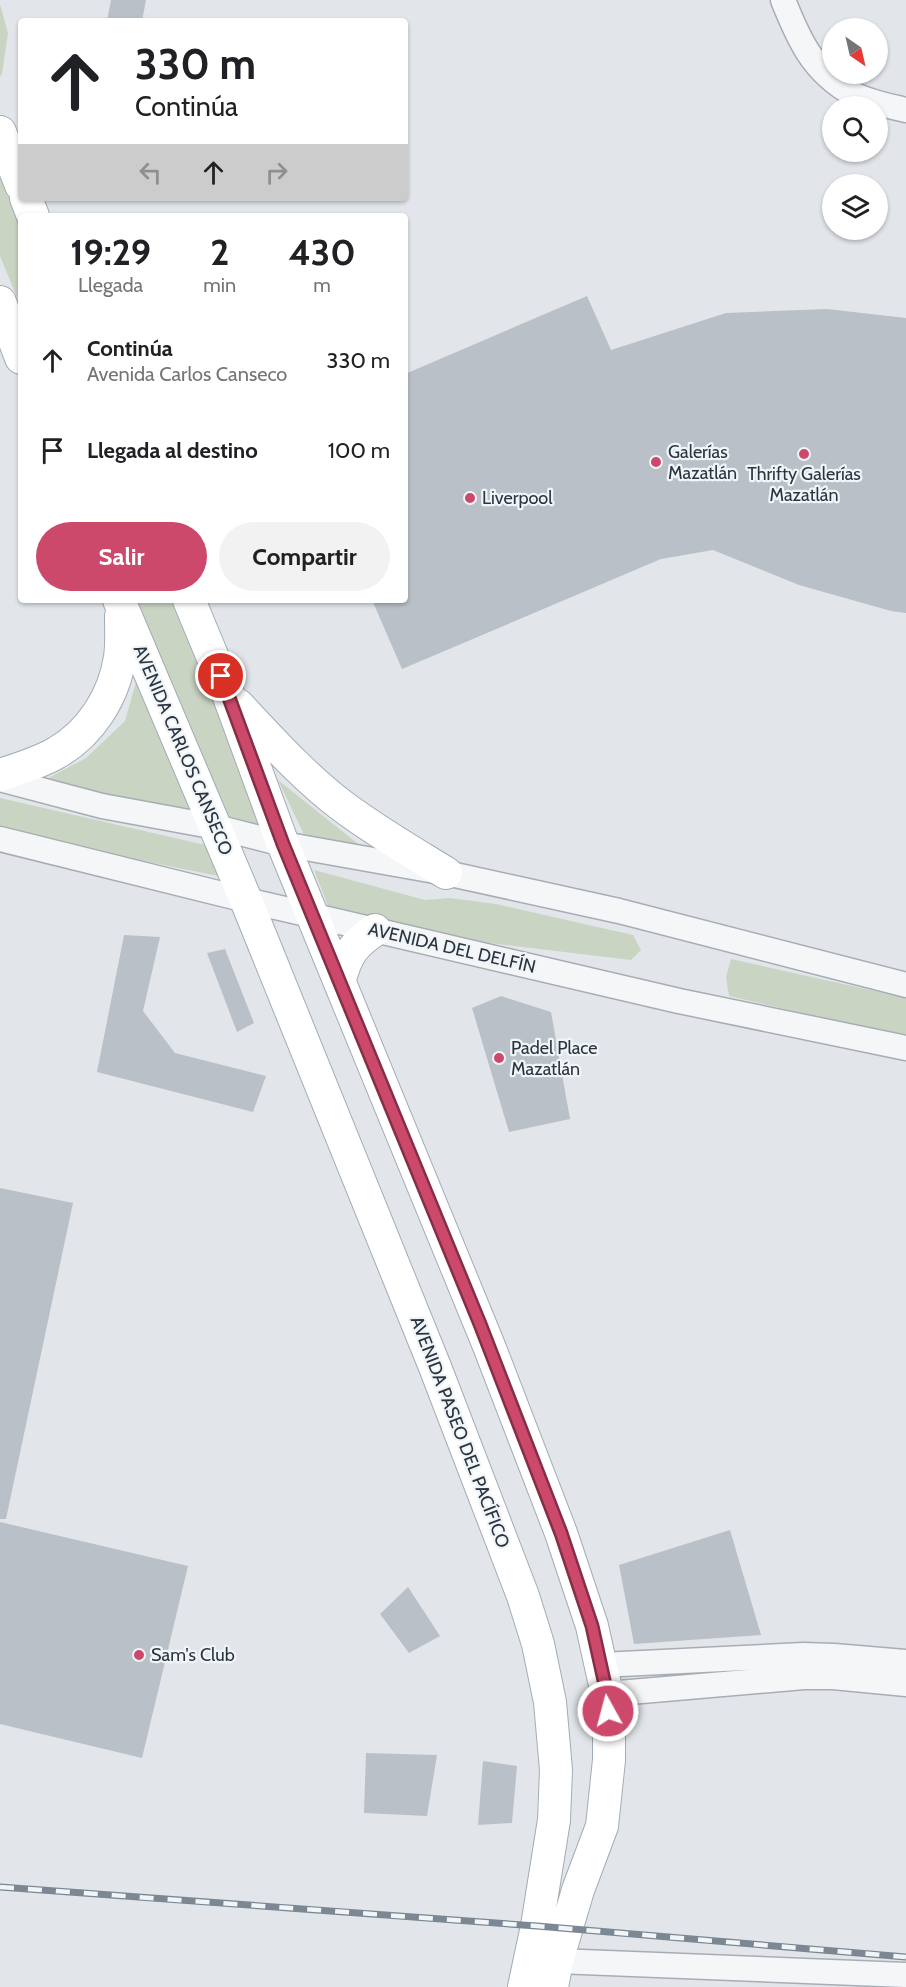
<!DOCTYPE html>
<html lang="es">
<head>
<meta charset="utf-8">
<style>
  :root { --surface:#fff; --page:#f2f2f2; --text:#202124; --muted:#757577; --accent:#cd496c }
  body { margin:0; font-family:Cabin,sans-serif; background:var(--page); color:var(--text); height:100vh; display:flex; flex-direction:column; font-size:22px; white-space:nowrap }
  * { box-sizing:border-box; margin:0 }
  p { font-size:20px; color:var(--muted) }
  .icon { flex:none; width:33px; height:33px; fill:none; stroke:currentColor; stroke-width:2; stroke-linecap:round; stroke-linejoin:round }
  .map { position:relative; flex:1; overflow:hidden }
  .side { position:absolute; left:18px; top:213px; width:390px; height:390px; display:flex; flex-direction:column; background:var(--surface); border-radius:6px; box-shadow:0 2px 4px #0004 }
  .side>* { flex:none }
  .hud { position:absolute; left:18px; top:18px; width:390px; height:183px; border-radius:6px; box-shadow:0 2px 4px #0004; background:#fff; color:var(--text); overflow:hidden }
  .needle { width:39px; rotate:146deg }
  .tools { position:absolute; left:822px; top:18px; display:grid; gap:12px }
  .tools a { display:grid; place-items:center; width:66px; height:66px; border-radius:50%; background:var(--surface); box-shadow:0 2px 4px #0004; font-size:30px }
  .pin { position:absolute; display:grid; place-items:center; width:51px; height:51px; color:#fff; margin:-26px; border:3px solid #fff; border-radius:50%; box-shadow:0 2px 6px #0007 }
  .me { position:absolute; width:66px; margin:-33px; rotate:353deg; stroke-linejoin:round; filter:drop-shadow(0 0 4px #0008) }
  .turn { display:flex; align-items:center; gap:21px; height:126px; padding:0 18px; font-size:27px }
  .turn .icon { width:78px; height:78px; stroke-width:2.5 }
  .turn b { display:block; font-size:42px; line-height:51px }
  .lanes { display:flex; align-items:center; height:57px; padding:0 18px; background:#0003; justify-content:center; gap:30px; direction:ltr }
  .lanes .off { opacity:.35 }
  .eta { display:flex; justify-content:space-evenly; align-items:center; height:102px; text-align:center }
  .eta b { font-size:36px; font-weight:800; line-height:42px }
  .primary-button { display:flex; gap:12px; margin-top:auto; padding:12px 18px }
  .primary-button a { flex:1; height:69px; border-radius:36px; background:var(--accent); color:#fff; font-size:24px; font-weight:800; line-height:69px; text-align:center }
  .primary-button a+a { background:var(--page); color:var(--text) }
  ul { padding:0; list-style:none }
  li { display:flex; align-items:center; gap:18px; height:90px; padding:0 18px }
  li div { flex:1 }
  li b { display:block; font-size:22px }
  li em { font-style:normal }
  .map>svg:first-child { display:block }
</style>
</head>
<body>
<div class="map">
<svg width="906" height="1987" viewBox="0 0 906 1987">
  <rect width="100%" height="100%" fill="#e2e6ea"/>
  <!-- green -->
  <path fill="#c9d4c3" d="M 0,4 L 8,33 L 2,74 L 0,77 Z
    M 0,140 L 21,216 L 21,307 L 0,256 Z
    M 129,600 L 173,600 L 271,833 L 228,827 Z
    M 139,671 L 206,817 L 37,784 L 86,758 L 125,721 Z
    M 278,780 L 372,855 L 308,843 Z
    M 0,798 L 214,847 L 228,878 L 0,832 Z
    M 314,870 L 425,900 L 450,898 L 496,904 L 633,935 L 641,950 L 631,960 L 472,941 L 330,911 Z
    M 731,959 L 906,998 L 906,1037 L 729,996 L 726,977 Z"/>
  <!-- building -->
  <path fill="#b9c0c7" d="M 111,0 L 146,0 L 142,21 L 107,21 Z
    M 587,296 L 611,350 L 726,313 L 827,309 L 906,318 L 906,613 L 891,611 L 799,585 L 713,550 L 661,559 L 402,669 L 372,600 L 405,600 L 405,374 Z
    M 124,935 L 160,937 L 143,1011 L 175,1053 L 266,1076 L 253,1112 L 97,1072 Z
    M 225,949 L 254,1023 L 237,1032 L 207,953 Z
    M 501,996 L 551,1012 L 570,1119 L 509,1132 L 472,1008 Z
    M 0,1188 L 73,1203 L 6,1519 L 0,1519 Z
    M 0,1522 L 188,1566 L 142,1758 L 0,1724 Z
    M 730,1530 L 761,1635 L 634,1644 L 619,1565 Z
    M 408,1587 L 440,1636 L 409,1653 L 380,1614 Z
    M 366,1753 L 437,1755 L 427,1816 L 364,1813 Z
    M 483,1761 L 517,1766 L 512,1823 L 478,1825 Z"/>
  <g fill="none" stroke-linecap="round" stroke-linejoin="round">
    <!-- minor casing -->
    <g stroke="#a7adb4" stroke-width="27">
      <path id="minor" d="M 783,0 C 799,40 813,72 853,94 C 869,102 889,106 906,110
        M 0,779 L 102,806 L 216,827 L 283,844 L 446,873 L 619,911 L 906,985
        M 0,839 L 246,900 L 679,1001 L 906,1048
        M 601,1665 L 803,1655 L 834,1656 L 906,1662
        M 607,1694 L 804,1677 L 833,1677 L 906,1684
        M 557,1961 L 906,1975"/>
    </g>
    <!-- major casing -->
    <g stroke="#a1acb6" stroke-width="34">
      <path id="major" d="M 0,132 L 21,185
        M 26,198 L 33,216
        M 0,302 L 21,358
        M 119,600 L 246,900 L 435,1367 L 523,1596 L 538,1644 L 550,1702 L 556,1770 L 554,1820 L 537,1926 L 524,1987
        M 189,600 L 228,694 L 283,844 L 489,1346 L 561,1533 L 592,1626 L 607,1694 L 609,1727 L 609,1760 L 602,1826 L 578,1890 L 557,1961 L 552,1987
        M 238,705 C 271,740 303,776 341,805 C 374,830 410,851 446,873
        M 0,775 C 18,769 39,763 56,753 C 90,734 114,697 120,657 C 122,644 121,630 121,616
        M 340,979 C 347,954 353,945 375,930"/>
    </g>
    <!-- minor -->
    <use href="#minor" stroke="#f4f6f8" stroke-width="24"/>
    <!-- major -->
    <use href="#major" stroke="#fff" stroke-width="32"/>
    <!-- rail casing -->
    <g stroke="#7b8793" stroke-width="7">
      <path id="rail" d="M 0,1887 L 537,1926 L 906,1957"/>
    </g>
    <!-- rail -->
    <use href="#rail" stroke="#f1f5f7" stroke-width="4.5" stroke-dasharray="14" stroke-linecap="butt"/>
  </g>
  <g fill="none" stroke-linecap="round" stroke-linejoin="round">
    <!-- route casing -->
    <g stroke="#852f46" stroke-width="15">
      <path id="route" d="M 221,676 L 283,844 L 480,1324 L 561,1533 L 592,1626 L 607,1694 L 608,1711"/>
    </g>
    <!-- route -->
    <use href="#route" stroke="#cd496c" stroke-width="10"/>
  </g>
  <!-- markers -->
  <g fill="#cd496c" stroke="#f1f5f7" stroke-width="2">
    <circle cx="804" cy="454" r="6"/>
    <circle cx="656" cy="462" r="6"/>
    <circle cx="470" cy="498" r="6"/>
    <circle cx="499" cy="1058" r="6"/>
    <circle cx="139" cy="1655" r="6"/>
  </g>
  <g text-anchor="middle" dominant-baseline="central" stroke-width="4.5" stroke-linejoin="round" paint-order="stroke">
    <!-- poi labels -->
    <g font-size="18" fill="#2a3542" stroke="#f1f5f7" text-anchor="start">
      <text x="668" y="452">Galerías<tspan x="668" dy="21">Mazatlán</tspan></text>
      <text x="804" y="474" text-anchor="middle">Thrifty Galerías<tspan x="804" dy="21">Mazatlán</tspan></text>
      <text x="482" y="498">Liverpool</text>
      <text x="511" y="1048">Padel Place<tspan x="511" dy="21">Mazatlán</tspan></text>
      <text x="151" y="1655">Sam's Club</text>
    </g>
    <!-- street labels -->
    <g font-size="18" fill="#2a3542" stroke="#f1f5f7">
      <text transform="translate(183 750) rotate(67)">AVENIDA CARLOS CANSECO</text>
      <text transform="translate(452 948) rotate(13)">AVENIDA DEL DELFÍN</text>
      <text transform="translate(460 1432) rotate(69)">AVENIDA PASEO DEL PACÍFICO</text>
    </g>
  </g>
</svg>
<div class="tools">
<a><svg class="needle" viewBox="-14 -14 28 28"><path d="M0-13l5 13h-10z" fill="#e53935"/><path d="M0 13l5-13h-10z" fill="#757577"/></svg></a>
<a><svg class="icon" aria-label="search" viewBox="0 0 24 24"><circle cx="10" cy="10" r="6"/><path d="M15 15l6 6"/></svg></a>
<a><svg class="icon" aria-label="layers" viewBox="0 0 24 24"><path d="M12 4l9 5-9 5-9-5zM3 14l9 5 9-5"/></svg></a>
</div>
<div class="pin" style="left:221px;top:676px;background:#d93025"><svg class="icon" aria-label="arrive" viewBox="0 0 24 24"><path d="M6 21V4h12l-3 4 3 4H6"/></svg></div>
<svg class="me" style="left:608px;top:1711px" viewBox="-20 -20 40 40"><circle r="17" fill="#cd496c" stroke="#fff" stroke-width="3"/><path d="M0-11L8 9 0 5-8 9z" fill="#fff"/></svg>
<div class="hud">
<div class="turn"><svg class="icon" aria-label="ahead" viewBox="0 0 24 24"><path d="M12 20V5M6 11l6-6 6 6"/></svg><div><b>330 m</b>Continúa</div></div>
<div class="lanes"><svg class="icon off" aria-label="left" viewBox="0 0 24 24"><path d="M17 20v-9H6M10 6l-5 5 5 5"/></svg><svg class="icon" aria-label="ahead" viewBox="0 0 24 24"><path d="M12 20V5M6 11l6-6 6 6"/></svg><svg class="icon off" aria-label="right" viewBox="0 0 24 24"><path d="M7 20v-9h11M14 6l5 5-5 5"/></svg></div>
</div>
<section class="side">
<div class="eta">
<div><b>19:29</b><p>Llegada</p></div>
<div><b>2</b><p>min</p></div>
<div><b>430</b><p>m</p></div>
</div>
<ul>
<li><svg class="icon" aria-label="ahead" viewBox="0 0 24 24"><path d="M12 20V5M6 11l6-6 6 6"/></svg><div><b>Continúa</b><p>Avenida Carlos Canseco</p></div><em>330 m</em></li>
<li><svg class="icon" aria-label="arrive" viewBox="0 0 24 24"><path d="M6 21V4h12l-3 4 3 4H6"/></svg><div><b>Llegada al destino</b></div><em>100 m</em></li>
</ul>
<div class="primary-button"><a>Salir</a><a>Compartir</a></div>
</section>
</div>
</body>
</html>
